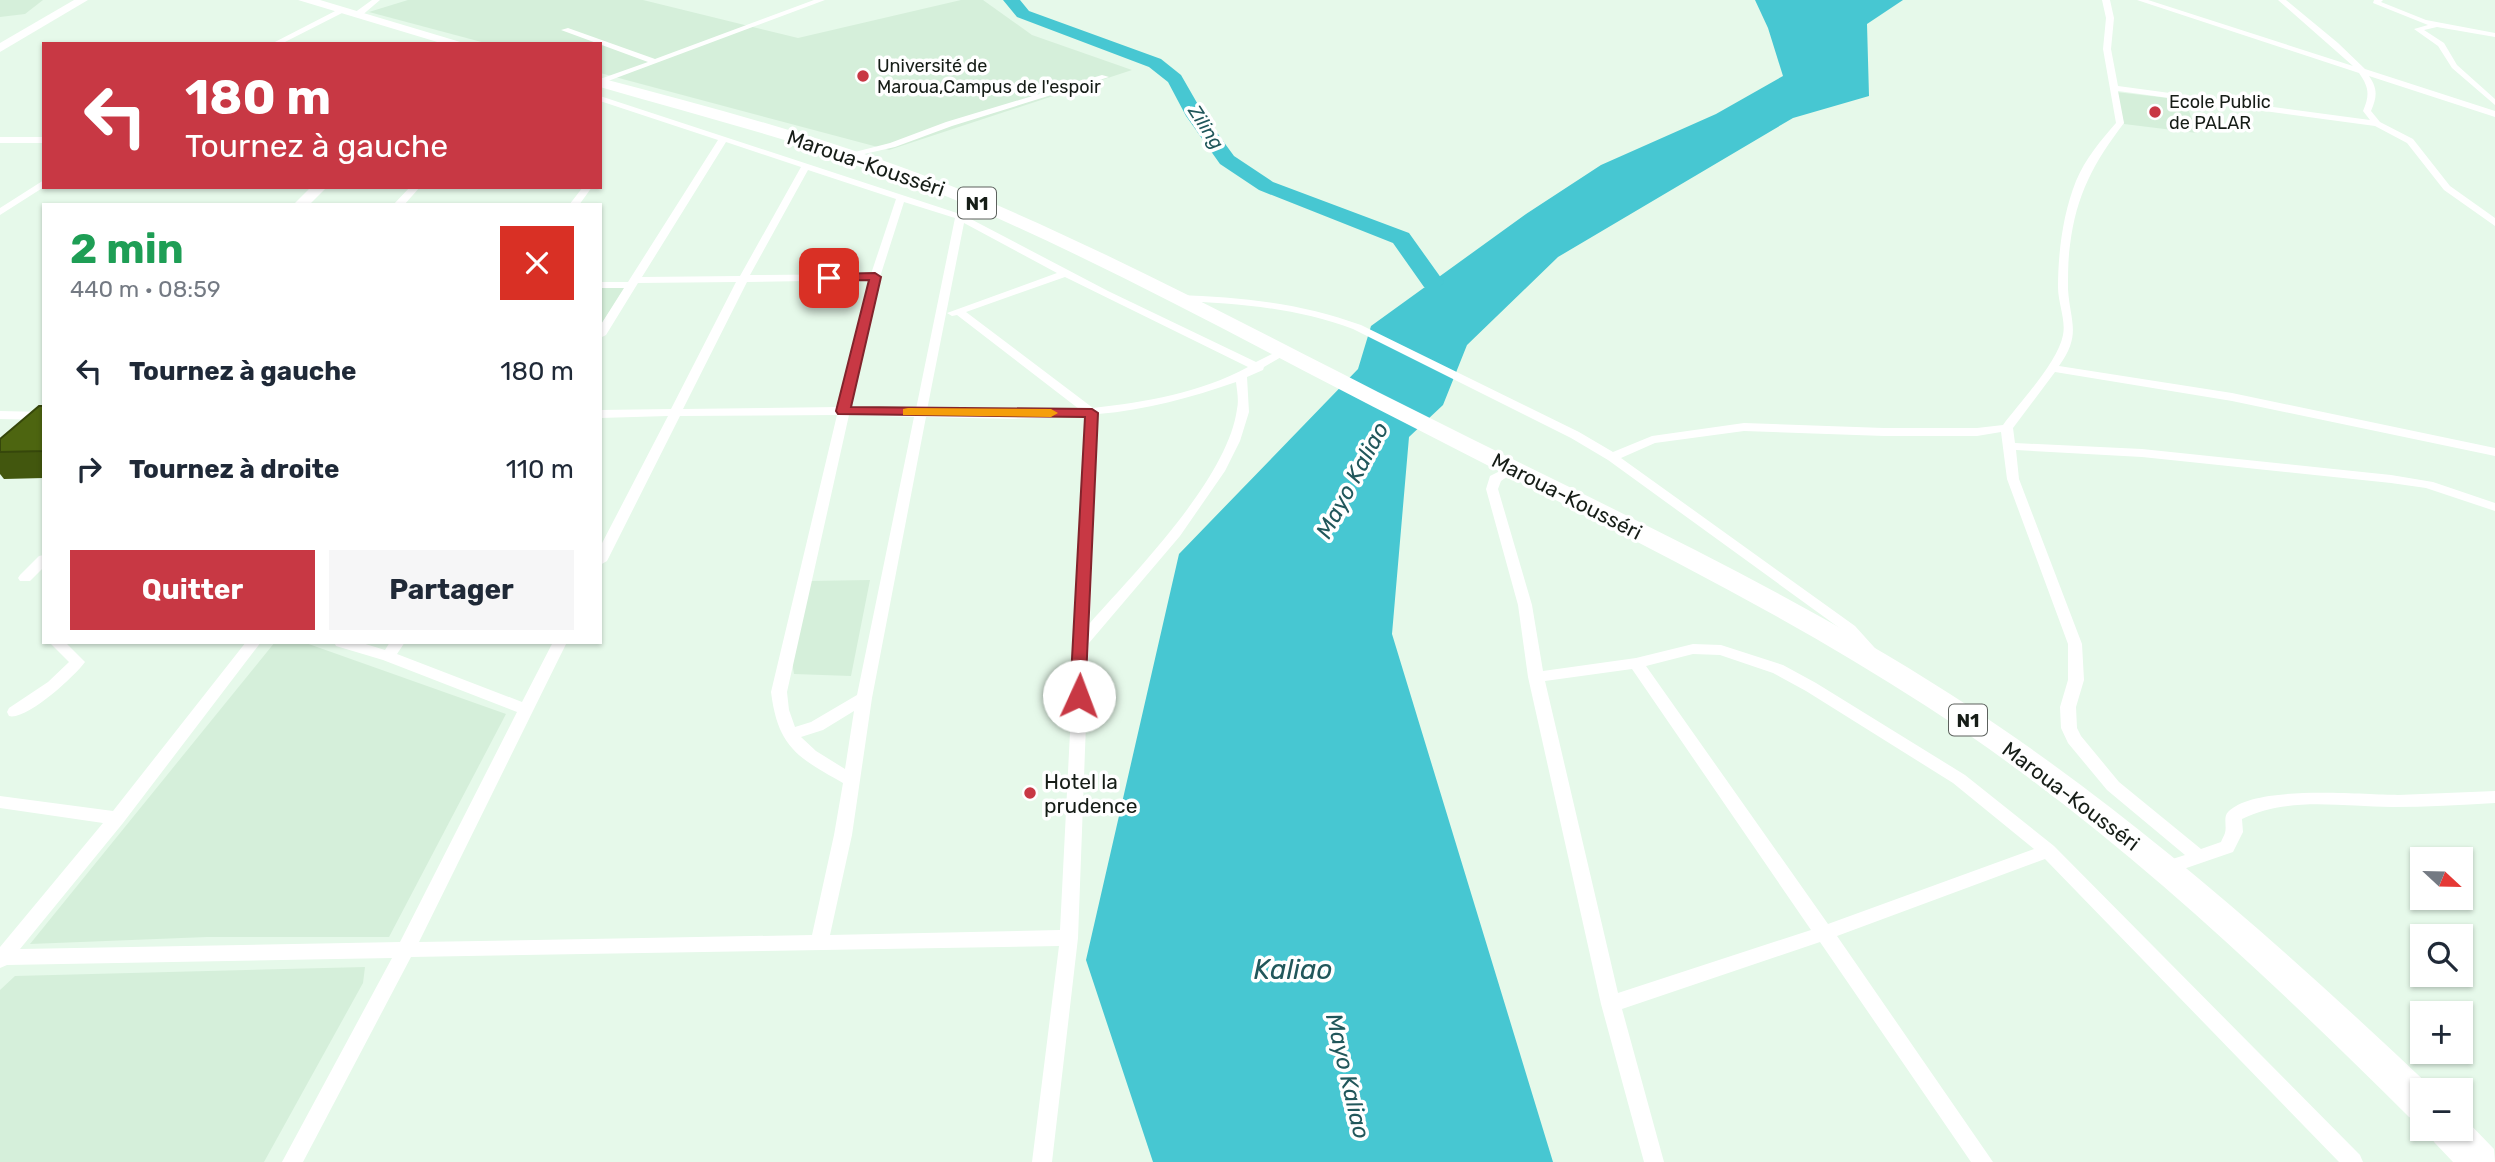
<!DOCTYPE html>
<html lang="fr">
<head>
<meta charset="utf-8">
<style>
  :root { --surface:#fff; --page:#f6f6f7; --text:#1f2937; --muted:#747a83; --accent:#c83844 }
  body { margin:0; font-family:Rubik,sans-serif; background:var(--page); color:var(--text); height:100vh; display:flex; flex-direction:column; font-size:26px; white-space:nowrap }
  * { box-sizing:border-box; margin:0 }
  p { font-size:23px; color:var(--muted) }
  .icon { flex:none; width:38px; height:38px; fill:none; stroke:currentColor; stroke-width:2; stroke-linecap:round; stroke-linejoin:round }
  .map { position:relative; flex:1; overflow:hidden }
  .sheet { position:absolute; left:42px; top:203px; width:560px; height:441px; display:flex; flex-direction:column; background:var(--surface); border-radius:0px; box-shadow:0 2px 5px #0004 }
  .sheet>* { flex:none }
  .hud { position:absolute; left:42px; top:42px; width:560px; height:147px; border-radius:0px; box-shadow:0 2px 5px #0004; background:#c83844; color:#fff; overflow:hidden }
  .needle { width:46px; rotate:112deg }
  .buttons { position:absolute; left:2410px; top:847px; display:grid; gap:14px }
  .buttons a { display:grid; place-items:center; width:63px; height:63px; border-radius:0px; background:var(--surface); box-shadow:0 2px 5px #0004; font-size:35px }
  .pin { position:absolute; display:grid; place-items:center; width:60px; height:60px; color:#fff; margin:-30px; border-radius:14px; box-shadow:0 4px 10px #0006 }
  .me { position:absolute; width:77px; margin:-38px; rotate:2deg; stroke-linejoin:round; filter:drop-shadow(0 0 5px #0008) }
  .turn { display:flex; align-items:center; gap:24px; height:147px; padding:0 28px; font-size:32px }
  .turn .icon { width:91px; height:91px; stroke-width:2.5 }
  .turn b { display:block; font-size:49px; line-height:60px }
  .round { display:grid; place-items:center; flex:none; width:74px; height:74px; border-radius:0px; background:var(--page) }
  .summary { display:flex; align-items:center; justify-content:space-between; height:119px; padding:0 28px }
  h1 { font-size:42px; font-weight:700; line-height:52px; color:#1e9e55 }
  .button { display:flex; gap:14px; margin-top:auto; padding:14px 28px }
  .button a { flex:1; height:80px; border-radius:0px; background:var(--accent); color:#fff; font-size:28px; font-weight:700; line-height:80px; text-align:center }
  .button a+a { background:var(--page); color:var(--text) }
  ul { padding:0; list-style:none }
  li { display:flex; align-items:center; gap:21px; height:98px; padding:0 28px }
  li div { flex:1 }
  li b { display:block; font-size:26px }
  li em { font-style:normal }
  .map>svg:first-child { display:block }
</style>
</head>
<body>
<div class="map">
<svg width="2495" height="1162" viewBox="0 0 2495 1162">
  <rect width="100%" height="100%" fill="#e6f9ea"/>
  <!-- built -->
  <path fill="#d5efda" d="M 0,0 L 43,0 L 25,14 L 0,17 Z
    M 408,0 L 643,0 L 798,38 L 961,0 L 983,0 L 1032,35 L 1132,70 L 889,150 L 600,73 L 600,44 L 489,44 L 369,12 Z
    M 2116,92 L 2185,100 L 2197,133 L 2124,124 Z
    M 626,286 L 600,326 L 600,287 Z
    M 870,580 L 851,676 L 794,674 L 792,661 L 809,581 Z
    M 275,642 L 303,642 L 506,714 L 389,937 L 207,937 L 30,944 Z
    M 365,967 L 363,983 L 264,1162 L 0,1162 L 0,990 L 15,976 Z"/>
  <!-- water -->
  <path fill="#47c7d2" d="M 1755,0 L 1903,0 L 1867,24 L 1869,96 L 1793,118 L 1558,257 L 1467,345 L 1443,405 L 1409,437 L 1392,634 L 1553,1162 L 1153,1162 L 1086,960 L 1179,554 L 1358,369 L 1371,326 L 1526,214 L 1601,165 L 1716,114 L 1783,76 L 1768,28 Z"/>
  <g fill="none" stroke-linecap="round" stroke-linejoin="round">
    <!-- river -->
    <path fill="#47c7d2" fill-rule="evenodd" d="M 1003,0 L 1020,0 L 1029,11 L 1161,59 L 1181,75 L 1204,115 L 1234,156 L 1273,182 L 1409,233 L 1444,282 L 1440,287 L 1424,287 L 1393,243 L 1259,190 L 1220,164 L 1186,116 L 1168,82 L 1149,67 L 1017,17 Z"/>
    <!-- street -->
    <path fill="#fff" fill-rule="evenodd" d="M 372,0 L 380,0 L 360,17 L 354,17 L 354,13 Z
      M 814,0 L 825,0 L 600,84 L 600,79 L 648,62 L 561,30 L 568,28 L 655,59 Z
      M 2102,0 L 2110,0 L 2114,18 L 2111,49 L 2118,86 L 2370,120 L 2363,111 C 2370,95 2369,87 2359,73 L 2137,0 L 2148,0 L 2353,66 L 2278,0 L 2286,0 L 2338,43 L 2365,69 L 2495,111 L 2495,117 L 2369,76 C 2378,89 2377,97 2371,111 L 2380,122 L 2413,139 L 2450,186 L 2495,218 L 2495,226 L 2444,190 L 2407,143 L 2375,126 L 2118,91 L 2124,123 C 2094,162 2076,195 2070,245 C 2068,259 2068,275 2068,289 C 2070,322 2082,334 2059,366 L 2232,393 L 2495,448 L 2495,456 L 2232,401 L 2055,372 L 2013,428 L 2015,443 L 2142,449 L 2391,475 L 2433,482 L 2495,503 L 2495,511 L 2426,488 L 2391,483 L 2142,457 L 2016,450 L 2019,479 L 2082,644 L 2084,680 L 2076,707 L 2077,728 L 2081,736 L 2119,782 L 2201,849 L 2221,842 C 2222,839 2224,836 2225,833 C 2227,826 2223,817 2228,812 C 2255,784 2360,795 2398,795 C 2430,794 2463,792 2495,791 L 2495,803 C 2461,805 2426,807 2392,807 C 2343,807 2288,796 2242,819 L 2243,832 L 2233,852 L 2166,875 L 2160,873 L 2157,868 L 2160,863 L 2185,855 L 2107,790 L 2068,743 L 2061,728 L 2060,707 L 2068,680 L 2068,644 L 2007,479 L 2001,432 L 1977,436 L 1884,436 L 1744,431 L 1655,443 L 1621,458 L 1855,626 L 1883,657 L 1876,662 L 1871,661 L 1845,632 L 1608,460 L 1571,438 L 1353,329 C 1296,308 1238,303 1178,301 L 1173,298 L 1178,295 C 1241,297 1301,303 1361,325 L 1579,432 L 1613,452 L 1652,436 L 1744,423 L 1884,428 L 1977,428 L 2003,425 C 2020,402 2058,362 2063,335 C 2066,320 2058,303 2058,287 C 2058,253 2063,213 2076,181 C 2085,159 2101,140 2116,123 L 2103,49 L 2106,18 Z
      M 2374,0 L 2383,0 L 2381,2 L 2426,20 L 2495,33 L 2495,37 L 2437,27 L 2424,30 L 2444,43 L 2457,65 L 2495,99 L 2495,105 L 2452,68 L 2438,46 L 2414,29 L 2428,25 L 2373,3 Z
      M 341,8 L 348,10 L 281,44 L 271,44 Z
      M 1102,75 L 1109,77 L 952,126 L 895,147 L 851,157 L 847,154 L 890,143 L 946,122 Z
      M 600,96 L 963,215 L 1108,291 L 1256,362 L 1278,351 L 1282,350 L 1288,353 L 1264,367 L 1263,370 L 1247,377 L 1249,412 L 1240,441 L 1225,471 L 1180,536 L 1089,643 L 1078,938 L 1052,1162 L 1032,1162 L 1059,946 L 411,957 L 303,1162 L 282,1162 L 392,958 L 7,965 L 0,968 L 0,947 L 103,823 L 0,808 L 0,796 L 113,811 L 246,642 L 261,642 L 123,823 L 20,949 L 400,942 L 517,712 L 383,660 L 336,646 L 334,642 L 359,642 L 385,650 L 390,642 L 405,642 L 397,654 L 522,702 L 553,642 L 567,642 L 419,942 L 812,935 L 834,835 L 843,783 C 797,757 778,747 771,692 L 837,415 L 680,416 L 607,561 L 600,565 L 600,547 L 668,416 L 600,418 L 600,410 L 671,409 L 736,282 L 638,283 L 606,335 L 600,338 L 600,326 L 624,288 L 600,288 L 600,282 L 628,282 L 718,140 L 600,101 ZM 726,142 L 801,167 L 740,276 L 642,277 ZM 808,170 L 896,199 L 871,274 L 750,275 ZM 904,202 L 955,218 L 916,409 L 851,408 L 880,277 ZM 964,223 L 1057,273 L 947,313 L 952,316 L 957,315 L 1079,409 L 1012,412 L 927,410 ZM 1065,277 L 1248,367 C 1200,393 1146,402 1093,408 L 966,312 ZM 869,280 L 839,407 L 683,409 L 747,282 ZM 1236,382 C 1237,391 1239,400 1237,409 C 1228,478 1136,571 1090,623 L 1098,414 C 1146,410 1190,398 1236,382 ZM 849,415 L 914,417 L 857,695 L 811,722 L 795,727 L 789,710 L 787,692 ZM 1086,416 L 1060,930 L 830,935 L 852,835 L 872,698 L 926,417 L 1012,419 ZM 854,711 L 845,769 L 816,751 L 801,737 L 823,730 Z
      M 0,137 L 44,137 L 44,143 L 0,143 Z
      M 44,180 L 44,187 L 0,215 L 0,208 Z
      M 410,187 L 420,187 L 404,205 L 393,205 Z
      M 583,187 L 592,187 L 579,205 L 569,205 Z
      M 0,411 L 44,412 L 44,420 L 0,419 Z
      M 1512,465 L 1518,469 L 1501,481 L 1498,489 L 1532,605 L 1543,671 L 1636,658 L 1693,644 L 1721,645 L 1783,665 L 1816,683 L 1965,775 L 2054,846 L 2360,1155 L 2363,1162 L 2339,1162 L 2045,859 L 1837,936 L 1993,1162 L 1971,1162 L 1820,942 L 1622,1009 L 1664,1162 L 1644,1162 L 1601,1004 L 1528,677 L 1518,605 L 1486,489 L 1490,476 ZM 1693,654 L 1720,655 L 1773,673 L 1806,691 L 1953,783 L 2034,849 L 1828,924 L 1646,666 ZM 1632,669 L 1811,930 L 1618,993 L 1545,681 Z
      M 44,555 L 44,567 L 30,581 L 20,581 L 18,578 L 20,575 L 39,556 Z
      M 49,642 L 65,642 L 85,662 C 75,676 26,721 9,716 L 7,712 L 9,708 L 48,682 L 69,662 Z"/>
    <!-- secondary -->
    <path fill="#fff" fill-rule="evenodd" d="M 311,187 L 327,187 L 309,205 L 293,205 Z"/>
    <!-- primary -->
    <path fill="#fff" fill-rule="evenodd" d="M 74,0 L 88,0 L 0,52 L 0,43 Z"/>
    <!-- highway -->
    <path fill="#fff" fill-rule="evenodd" d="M 298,0 L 320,0 L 467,44 L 444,44 Z
      M 600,78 C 730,112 861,147 985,200 C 1131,262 1272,339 1414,410 C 1594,501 1780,585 1950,694 C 2126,807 2282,946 2434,1090 L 2422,1090 L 2422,1122 L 2409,1117 C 2259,968 2104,822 1926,706 C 1761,599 1582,515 1407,424 C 1263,351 1120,271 972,207 C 852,155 725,123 600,87 Z
      M 2462,1116 L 2494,1149 L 2495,1162 L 2453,1162 L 2434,1142 L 2429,1129 L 2460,1129 Z"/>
  </g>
  <!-- wall -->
  <path fill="#42570e" d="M 44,406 L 44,478 L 4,479 L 0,474 L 0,452 Z"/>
  <!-- building -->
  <path fill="#4d6510" stroke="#36470b" stroke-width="2" d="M 39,406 L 44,406 L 44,451 L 0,452 L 0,439 Z"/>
  <!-- route -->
  <path fill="#c83844" stroke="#82242c" stroke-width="2" d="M 875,273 L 881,277 L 851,407 L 1092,409 L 1098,413 L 1085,701 L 1073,701 L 1070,696 L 1085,417 L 838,414 L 836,411 L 869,280 L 829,281 L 823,278 L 829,274 Z"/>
  <!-- slow -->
  <path fill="#f59e0b" d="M 908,408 L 1051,409 L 1058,413 L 1051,417 L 903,415 L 903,409 Z"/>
  <!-- markers -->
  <g fill="#c83844" stroke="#fff" stroke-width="2.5">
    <circle cx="863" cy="76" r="7"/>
    <circle cx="2155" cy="112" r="7"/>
    <circle cx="1030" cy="793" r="7"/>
  </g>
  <g text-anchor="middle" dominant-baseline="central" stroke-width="7" stroke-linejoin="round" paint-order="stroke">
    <!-- far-poi labels -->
    <g font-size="18" fill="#161d17" stroke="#fff" text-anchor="start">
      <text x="877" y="66">Université de<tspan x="877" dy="21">Maroua,Campus de l'espoir</tspan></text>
      <text x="2169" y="102">Ecole Public<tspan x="2169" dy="21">de PALAR</tspan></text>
    </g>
    <!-- far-water labels -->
    <g font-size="19" font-style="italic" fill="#21575b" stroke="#fff">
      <text transform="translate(1206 127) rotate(57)">Ziling</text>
    </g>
    <!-- shield labels -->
    <g fill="#fff" stroke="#5c615d" stroke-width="2">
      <rect x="958" y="187.5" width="38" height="31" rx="5"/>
      <rect x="1949" y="704.5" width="38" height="31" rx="5"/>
    </g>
    <g font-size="19" font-weight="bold" fill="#161d17">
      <text x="977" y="203">N1</text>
      <text x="1968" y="720">N1</text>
    </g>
    <!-- street labels -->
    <g font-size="21" fill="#161d17" stroke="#fff">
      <text transform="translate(866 163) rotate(19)">Maroua-Kousséri</text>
      <text transform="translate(1567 496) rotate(27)">Maroua-Kousséri</text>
      <text transform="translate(2071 796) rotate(37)">Maroua-Kousséri</text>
    </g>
    <!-- poi labels -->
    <g font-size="21" fill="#161d17" stroke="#fff" text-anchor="start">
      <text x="1044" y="781">Hotel la<tspan x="1044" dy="24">prudence</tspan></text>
    </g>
    <!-- water labels -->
    <g font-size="23" font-style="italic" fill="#21575b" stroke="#fff">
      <text transform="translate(1352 480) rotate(-62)">Mayo Kaliao</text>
      <text transform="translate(1348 1076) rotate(77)">Mayo Kaliao</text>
    </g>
    <!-- near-water labels -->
    <g font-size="28" font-style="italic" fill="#21575b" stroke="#fff">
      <text x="1293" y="969">Kaliao</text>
    </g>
  </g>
</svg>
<div class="buttons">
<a><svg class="needle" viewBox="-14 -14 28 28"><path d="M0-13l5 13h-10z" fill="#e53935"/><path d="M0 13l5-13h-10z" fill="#747a83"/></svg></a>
<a><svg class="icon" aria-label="search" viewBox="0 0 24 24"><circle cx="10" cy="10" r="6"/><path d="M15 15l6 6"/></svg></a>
<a>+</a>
<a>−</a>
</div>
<div class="pin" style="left:829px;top:278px;background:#d93025"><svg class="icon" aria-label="arrive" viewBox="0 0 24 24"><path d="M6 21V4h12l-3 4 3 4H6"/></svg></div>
<svg class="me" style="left:1079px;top:696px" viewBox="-20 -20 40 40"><circle r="19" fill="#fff"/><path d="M0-13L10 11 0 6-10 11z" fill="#c83844"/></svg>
<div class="hud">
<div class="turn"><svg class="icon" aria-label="left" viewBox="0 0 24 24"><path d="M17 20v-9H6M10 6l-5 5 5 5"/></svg><div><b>180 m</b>Tournez à gauche</div></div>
</div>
<section class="sheet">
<div class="summary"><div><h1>2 min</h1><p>440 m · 08:59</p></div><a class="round" style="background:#d93025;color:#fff"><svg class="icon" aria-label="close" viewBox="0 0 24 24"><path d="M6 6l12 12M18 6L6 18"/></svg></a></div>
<ul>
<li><svg class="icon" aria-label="left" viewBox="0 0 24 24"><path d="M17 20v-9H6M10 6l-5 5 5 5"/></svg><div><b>Tournez à gauche</b></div><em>180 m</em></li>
<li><svg class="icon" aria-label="right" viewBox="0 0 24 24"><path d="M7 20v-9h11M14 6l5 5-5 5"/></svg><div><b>Tournez à droite</b></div><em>110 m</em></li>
</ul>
<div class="button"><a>Quitter</a><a>Partager</a></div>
</section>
</div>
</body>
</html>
